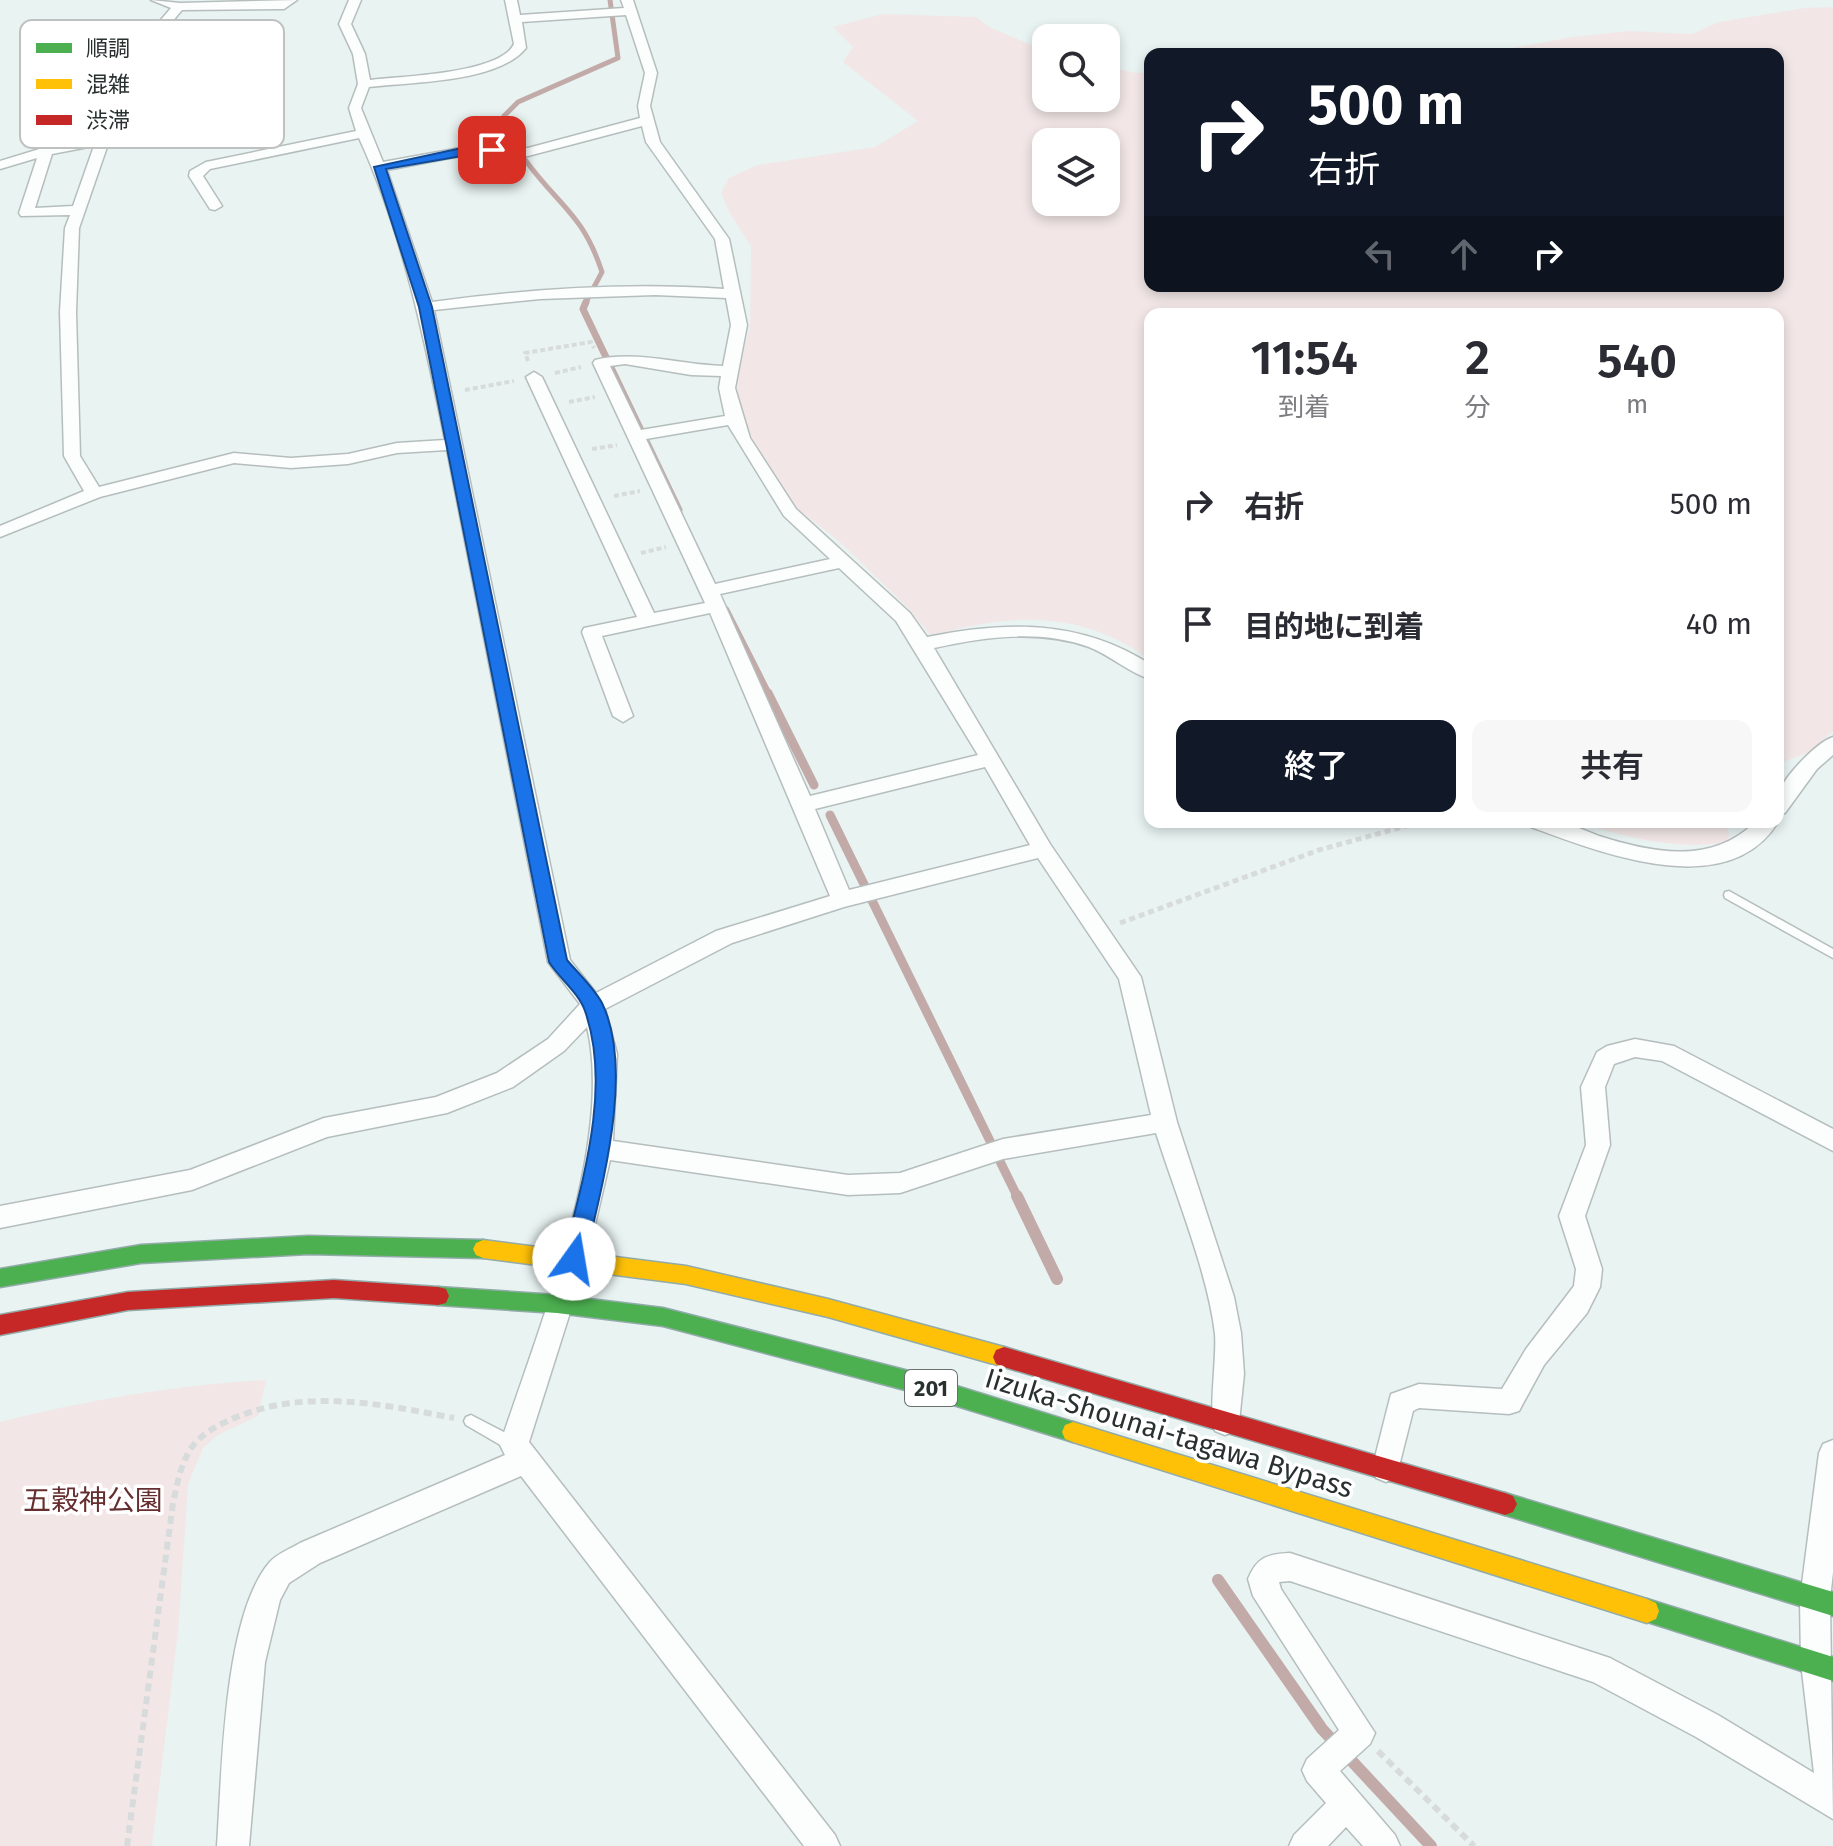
<!DOCTYPE html>
<html lang="ja">
<head>
<meta charset="utf-8">
<style>
  :root { --surface:#fff; --page:#f7f7f7; --text:#2b2b33; --muted:#7c7c81; --accent:#111827 }
  body { margin:0; font-family:"Fira Sans","Noto Sans JP",sans-serif; background:var(--page); color:var(--text); height:100vh; display:flex; flex-direction:column; font-size:30px; white-space:nowrap }
  * { box-sizing:border-box; margin:0 }
  p { font-size:26px; color:var(--muted) }
  .icon { flex:none; width:44px; height:44px; fill:none; stroke:currentColor; stroke-width:2; stroke-linecap:round; stroke-linejoin:round }
  .map { position:relative; flex:1; overflow:hidden }
  .side { position:absolute; left:1144px; top:308px; width:640px; height:520px; display:flex; flex-direction:column; background:var(--surface); border-radius:16px; box-shadow:0 4px 12px #0003 }
  .side>* { flex:none }
  .hud { position:absolute; left:1144px; top:48px; width:640px; height:244px; border-radius:16px; box-shadow:0 4px 12px #0003; background:#111827; color:#fff; overflow:hidden }
  .tools { position:absolute; left:1032px; top:24px; display:grid; gap:16px }
  .tools a { display:grid; place-items:center; width:88px; height:88px; border-radius:16px; background:var(--surface); box-shadow:0 4px 12px #0003; font-size:40px }
  .pin { position:absolute; display:grid; place-items:center; width:68px; height:68px; color:#fff; margin:-34px; border-radius:16px; box-shadow:0 4px 12px #0006 }
  .me { position:absolute; width:88px; margin:-44px; rotate:13deg; stroke-linejoin:round; filter:drop-shadow(0 0 6px #0008) }
  .turn { display:flex; align-items:center; gap:28px; height:168px; padding:0 32px; font-size:36px }
  .turn .icon { width:104px; height:104px; stroke-width:2.5 }
  .turn b { display:block; font-size:56px; line-height:68px }
  .lanes { display:flex; align-items:center; height:76px; padding:0 32px; background:#0003; justify-content:center; gap:40px; direction:ltr }
  .lanes .off { opacity:.35 }
  .eta { display:flex; justify-content:space-evenly; align-items:center; height:136px; text-align:center }
  .eta b { font-size:48px; font-weight:600; line-height:56px }
  .cta { display:flex; gap:16px; margin-top:auto; padding:16px 32px }
  .cta a { flex:1; height:92px; border-radius:16px; background:var(--accent); color:#fff; font-size:32px; font-weight:600; line-height:92px; text-align:center }
  .cta a+a { background:var(--page); color:var(--text) }
  ul { padding:0; list-style:none }
  li { display:flex; align-items:center; gap:24px; height:120px; padding:0 32px }
  li div { flex:1 }
  li b { display:block; font-size:30px }
  li em { font-style:normal }
  .map>svg:first-child { display:block }
</style>
</head>
<body>
<div class="map">
<svg width="1833" height="1846" viewBox="0 0 1833 1846">
  <rect width="100%" height="100%" fill="#e8f3f2"/>
  <!-- green -->
  <path fill="#f2e7e6" fill-rule="evenodd" d="M 1833,7 L 1833,731 L 1809,752 L 1778,764 L 1778,314 L 1150,314 L 1150,660 C 1081,609 1009,613 931,636 L 907,607 L 842,544 L 797,508 L 747,430 L 739,411 L 737,379 L 750,326 L 751,246 L 731,215 L 721,193 L 729,178 L 758,165 L 875,147 L 918,121 L 843,62 L 853,47 L 833,27 L 883,14 L 976,17 L 991,28 L 1046,51 L 1046,98 L 1106,98 L 1106,66 L 1136,73 L 1150,72 L 1150,286 L 1778,286 L 1778,54 L 1458,54 L 1468,50 L 1513,48 L 1572,37 L 1630,31 L 1692,34 L 1719,22 L 1805,8 ZM 1046,142 L 1106,142 L 1106,202 L 1046,202 Z
    M 1578,822 L 1728,822 L 1729,842 C 1677,851 1628,838 1578,822 Z
    M 266,1380 L 258,1416 L 218,1435 L 203,1448 L 188,1484 L 178,1632 L 152,1846 L 0,1846 L 0,1422 C 88,1400 176,1385 266,1380 Z"/>
  <g fill="none" stroke-linecap="round" stroke-linejoin="round">
    <!-- stream-far3 -->
    <path stroke="#c2aaa8" stroke-width="5" d="M 585,304 L 602,272 C 583,214 559,206 526,161 C 517,149 514,136 504,124 L 504,116 L 518,102 L 618,58 L 610,0"/>
    <!-- stream-far2 -->
    <path stroke="#c2aaa8" stroke-width="7" d="M 586,302 L 583,309 L 679,510
      M 726,610 L 769,695"/>
    <!-- stream-far1 -->
    <path stroke="#c2aaa8" stroke-width="9" d="M 768,693 L 814,785
      M 830,815 L 1018,1198"/>
    <!-- stream -->
    <path stroke="#c2aaa8" stroke-width="12" d="M 1017,1196 L 1057,1279
      M 1218,1580 L 1322,1729 L 1431,1846"/>
    <!-- lane casing -->
    <g stroke="#b5bebd" stroke-width="3">
      <path id="lane" d="M 1729,891 L 1833,949 L 1833,958 L 1725,898 L 1724,895 L 1725,892 Z
        M 471,1415 L 519,1440 L 521,1445 L 519,1450 L 514,1451 L 509,1450 L 466,1425 L 464,1421 L 466,1417 Z"/>
    </g>
    <!-- street casing -->
    <g stroke="#b5bebd" stroke-width="3">
      <path id="street" d="M 151,0 L 180,3 L 297,0 L 284,9 L 182,10 L 138,62 L 264,53 L 268,54 L 268,60 L 134,69 L 79,228 L 76,312 L 80,456 L 99,487 L 234,453 L 291,458 L 348,454 L 397,443 L 445,440 C 424,337 403,234 359,138 L 210,169 L 203,176 L 222,206 L 215,210 L 210,209 L 189,176 L 190,171 L 206,162 L 356,131 L 349,108 L 358,84 L 353,54 L 339,24 L 349,0 L 361,0 L 351,24 L 365,54 L 370,80 C 401,76 500,74 514,44 L 505,0 L 517,0 L 520,15 L 624,8 L 621,0 L 633,0 L 657,73 L 650,106 L 660,142 L 729,239 L 747,325 L 735,388 L 750,438 L 796,509 L 910,613 L 927,637 C 1006,621 1079,619 1150,664 L 1150,679 C 1129,673 1110,655 1089,647 C 1039,629 984,637 934,648 L 1050,844 L 1141,977 L 1177,1122 L 1234,1297 L 1241,1333 L 1244,1374 L 1239,1422 L 1235,1431 L 1225,1435 L 1215,1431 C 1208,1415 1217,1358 1215,1334 C 1208,1273 1175,1193 1156,1133 L 1003,1159 L 900,1193 L 848,1195 L 610,1160 L 587,1259 L 529,1442 L 835,1835 L 840,1846 L 804,1846 L 521,1476 L 320,1563 L 289,1583 L 280,1600 L 265,1662 L 249,1846 L 217,1846 C 222,1774 223,1618 269,1563 C 276,1554 290,1549 300,1543 L 505,1455 L 500,1445 C 537,1331 615,1143 587,1027 L 564,1051 L 513,1087 L 447,1113 L 327,1137 L 192,1190 L 0,1228 L 0,1206 L 190,1170 L 324,1118 L 436,1097 L 497,1073 L 548,1039 L 580,1004 L 548,962 L 447,450 L 397,453 L 348,464 L 291,468 L 234,463 L 100,497 L 0,537 L 0,526 L 84,491 L 64,456 L 60,312 L 65,228 L 70,215 L 21,216 L 19,213 L 37,158 L 0,169 L 0,161 L 46,147 L 97,137 L 124,63 L 171,8 ZM 626,15 L 645,73 L 638,106 L 640,118 L 528,148 L 471,146 L 383,162 L 361,108 L 369,87 C 411,82 498,83 526,48 L 522,22 ZM 642,126 L 646,142 L 715,239 L 724,289 C 626,282 529,289 432,302 L 387,170 L 471,154 L 528,156 ZM 94,146 L 73,206 L 35,208 L 52,154 ZM 655,295 L 726,298 L 731,325 L 723,366 C 681,365 637,350 595,360 L 593,363 L 705,603 L 654,613 L 542,377 L 534,372 L 526,377 L 637,617 L 584,628 L 582,632 L 613,716 L 623,722 L 633,716 L 602,636 L 710,613 L 830,896 L 716,931 L 596,993 L 570,960 L 434,310 L 540,299 ZM 625,364 L 691,375 L 721,376 L 719,388 L 725,416 L 641,430 L 610,366 ZM 728,425 L 784,516 L 830,559 L 715,584 L 646,439 ZM 839,568 L 896,621 L 978,755 L 810,796 L 720,594 ZM 985,767 L 1030,845 L 849,890 L 815,809 ZM 1038,858 L 1119,979 L 1151,1115 L 1003,1139 L 900,1173 L 848,1175 L 613,1141 L 617,1054 L 605,1009 L 732,943 L 844,907 Z
        M 1833,737 L 1833,755 L 1817,769 L 1785,813 L 1778,815 C 1778,809 1777,801 1778,795 C 1782,778 1817,742 1833,737 Z
        M 1528,822 C 1538,822 1549,821 1558,822 C 1572,824 1586,831 1599,836 C 1653,853 1712,865 1755,822 L 1778,822 C 1728,904 1599,852 1531,827 Z
        M 1635,1039 L 1674,1046 L 1833,1129 L 1833,1151 L 1662,1061 L 1635,1057 L 1614,1064 L 1605,1087 L 1610,1145 L 1585,1216 L 1602,1269 L 1600,1287 L 1587,1313 L 1544,1365 L 1519,1411 L 1509,1414 L 1419,1408 L 1413,1411 L 1396,1478 L 1386,1482 L 1376,1478 L 1372,1469 L 1391,1394 L 1419,1384 L 1502,1389 L 1526,1349 L 1574,1286 L 1576,1269 L 1559,1216 L 1586,1145 L 1581,1087 L 1597,1052 L 1607,1046 Z
        M 1833,1440 L 1833,1572 L 1830,1599 L 1833,1819 L 1696,1737 L 1593,1682 L 1290,1581 L 1279,1582 L 1281,1589 L 1375,1733 L 1370,1744 L 1340,1771 L 1395,1835 L 1400,1846 L 1363,1846 L 1346,1827 L 1328,1846 L 1289,1846 L 1294,1835 L 1326,1803 L 1307,1781 L 1302,1770 L 1307,1759 L 1339,1730 L 1253,1596 L 1248,1579 C 1257,1557 1268,1554 1290,1553 L 1610,1658 L 1718,1715 L 1814,1773 L 1801,1663 L 1800,1599 L 1819,1453 L 1823,1444 Z"/>
    </g>
    <!-- fast casing -->
    <g stroke="#92aba9" stroke-width="3">
      <path id="fast" d="M 308,1236 L 483,1240 L 490,1243 L 493,1249 L 490,1255 L 483,1258 L 308,1254 L 141,1263 L 0,1287 L 0,1269 L 141,1245 Z
        M 438,1287 L 557,1295 L 663,1308 L 905,1370 L 1073,1422 L 1081,1425 L 1084,1432 L 1081,1439 L 1073,1442 L 905,1390 L 663,1326 L 557,1313 L 438,1305 L 430,1303 L 427,1296 L 430,1289 Z
        M 1505,1493 L 1833,1592 L 1833,1616 L 1505,1515 L 1497,1512 L 1493,1504 L 1497,1496 Z
        M 1647,1599 L 1833,1657 L 1833,1681 L 1638,1619 L 1635,1611 L 1638,1603 Z"/>
    </g>
    <!-- slow casing -->
    <g stroke="#92aba9" stroke-width="3">
      <path id="slow" d="M 483,1240 L 686,1266 L 828,1299 L 1004,1347 L 1012,1350 L 1015,1357 L 1012,1364 L 1004,1367 L 828,1317 L 686,1284 L 483,1258 L 476,1255 L 473,1249 L 476,1243 Z
        M 1073,1422 L 1647,1599 L 1656,1603 L 1659,1611 L 1656,1619 L 1647,1623 L 1073,1442 L 1065,1439 L 1062,1432 L 1065,1425 Z"/>
    </g>
    <!-- jam casing -->
    <g stroke="#92aba9" stroke-width="3">
      <path id="jam" d="M 334,1280 L 438,1287 L 446,1289 L 449,1296 L 446,1303 L 438,1305 L 334,1298 L 128,1310 L 0,1335 L 0,1315 L 128,1292 Z
        M 1004,1347 L 1505,1493 L 1513,1496 L 1517,1504 L 1513,1512 L 1505,1515 L 1004,1367 L 996,1364 L 993,1357 L 996,1350 Z"/>
    </g>
    <!-- path-far2 -->
    <path stroke="#d8dbdb" stroke-width="4" stroke-dasharray="5 3" stroke-linecap="butt" d="M 528,361 L 525,353 L 591,342 L 594,348
      M 555,373 L 581,367
      M 465,390 L 514,381
      M 569,402 L 595,397
      M 592,449 L 617,445
      M 614,496 L 640,491
      M 641,553 L 666,547"/>
    <!-- path-far1 -->
    <path stroke="#d8dbdb" stroke-width="5" stroke-dasharray="6 4" stroke-linecap="butt" d="M 1120,923 L 1319,850 L 1421,822"/>
    <!-- path -->
    <path stroke="#d8dbdb" stroke-width="6" stroke-dasharray="8 5" stroke-linecap="butt" d="M 1378,1751 L 1474,1846
      M 127,1846 L 173,1503 C 177,1485 180,1466 190,1450 C 200,1434 218,1425 234,1418 C 307,1388 380,1404 454,1418"/>
    <!-- lane -->
    <use href="#lane" fill="#fcfdfd" fill-rule="evenodd"/>
    <!-- street -->
    <use href="#street" fill="#fcfdfd" fill-rule="evenodd"/>
    <!-- fast -->
    <use href="#fast" fill="#4caf50" fill-rule="evenodd"/>
    <!-- slow -->
    <use href="#slow" fill="#ffc107" fill-rule="evenodd"/>
    <!-- jam -->
    <use href="#jam" fill="#c62828" fill-rule="evenodd"/>
  </g>
  <!-- route -->
  <path fill="#1a73e8" stroke="#114b97" stroke-width="2" d="M 471,146 L 492,147 L 497,150 L 386,169 L 432,307 L 567,960 C 578,973 594,988 602,1003 C 635,1071 601,1189 585,1259 L 582,1265 L 574,1268 L 566,1265 L 563,1259 C 582,1182 612,1088 585,1011 C 579,993 559,978 549,962 L 419,307 L 374,167 Z"/>
  <g text-anchor="middle" dominant-baseline="central" stroke-width="7" stroke-linejoin="round" paint-order="stroke">
    <!-- shield labels -->
    <rect fill="#fff" stroke="#696f6e" stroke-width="2" x="905" y="1370" width="52" height="36" rx="6"/>
    <g font-size="22" font-weight="bold" fill="#293130">
      <text x="931" y="1388">201</text>
    </g>
    <!-- near-street labels -->
    <g font-size="28" fill="#293130" stroke="#fff">
      <text transform="translate(1169 1433) rotate(17)">Iizuka-Shounai-tagawa Bypass</text>
    </g>
    <!-- near-park labels -->
    <g font-size="28" fill="#652e2f" stroke="#fff">
      <text x="93" y="1500">五穀神公園</text>
    </g>
  </g>
  <!-- legend -->
  <rect x="20" y="20" width="264" height="128" rx="12" fill="#fff" stroke="#bfc1c1" stroke-width="2"/>
  <rect x="36" y="43" width="36" height="10" fill="#4caf50"/>
  <rect x="36" y="79" width="36" height="10" fill="#ffc107"/>
  <rect x="36" y="115" width="36" height="10" fill="#c62828"/>
  <g font-size="22" fill="#293130">
    <text x="86" y="56">順調</text>
    <text x="86" y="92">混雑</text>
    <text x="86" y="128">渋滞</text>
  </g>
</svg>
<div class="tools">
<a><svg class="icon" aria-label="search" viewBox="0 0 24 24"><circle cx="10" cy="10" r="6"/><path d="M15 15l6 6"/></svg></a>
<a><svg class="icon" aria-label="layers" viewBox="0 0 24 24"><path d="M12 4l9 5-9 5-9-5zM3 14l9 5 9-5"/></svg></a>
</div>
<div class="pin" style="left:492px;top:150px;background:#d93025"><svg class="icon" aria-label="arrive" viewBox="0 0 24 24"><path d="M6 21V4h12l-3 4 3 4H6"/></svg></div>
<svg class="me" style="left:574px;top:1259px" viewBox="-20 -20 40 40"><circle r="19" fill="#fff"/><path d="M0-13L10 11 0 6-10 11z" fill="#1a73e8"/></svg>
<div class="hud">
<div class="turn"><svg class="icon" aria-label="right" viewBox="0 0 24 24"><path d="M7 20v-9h11M14 6l5 5-5 5"/></svg><div><b>500 m</b>右折</div></div>
<div class="lanes"><svg class="icon off" aria-label="left" viewBox="0 0 24 24"><path d="M17 20v-9H6M10 6l-5 5 5 5"/></svg><svg class="icon off" aria-label="ahead" viewBox="0 0 24 24"><path d="M12 20V5M6 11l6-6 6 6"/></svg><svg class="icon" aria-label="right" viewBox="0 0 24 24"><path d="M7 20v-9h11M14 6l5 5-5 5"/></svg></div>
</div>
<section class="side">
<div class="eta">
<div><b>11:54</b><p>到着</p></div>
<div><b>2</b><p>分</p></div>
<div><b>540</b><p>m</p></div>
</div>
<ul>
<li><svg class="icon" aria-label="right" viewBox="0 0 24 24"><path d="M7 20v-9h11M14 6l5 5-5 5"/></svg><div><b>右折</b></div><em>500 m</em></li>
<li><svg class="icon" aria-label="arrive" viewBox="0 0 24 24"><path d="M6 21V4h12l-3 4 3 4H6"/></svg><div><b>目的地に到着</b></div><em>40 m</em></li>
</ul>
<div class="cta"><a>終了</a><a>共有</a></div>
</section>
</div>
</body>
</html>
